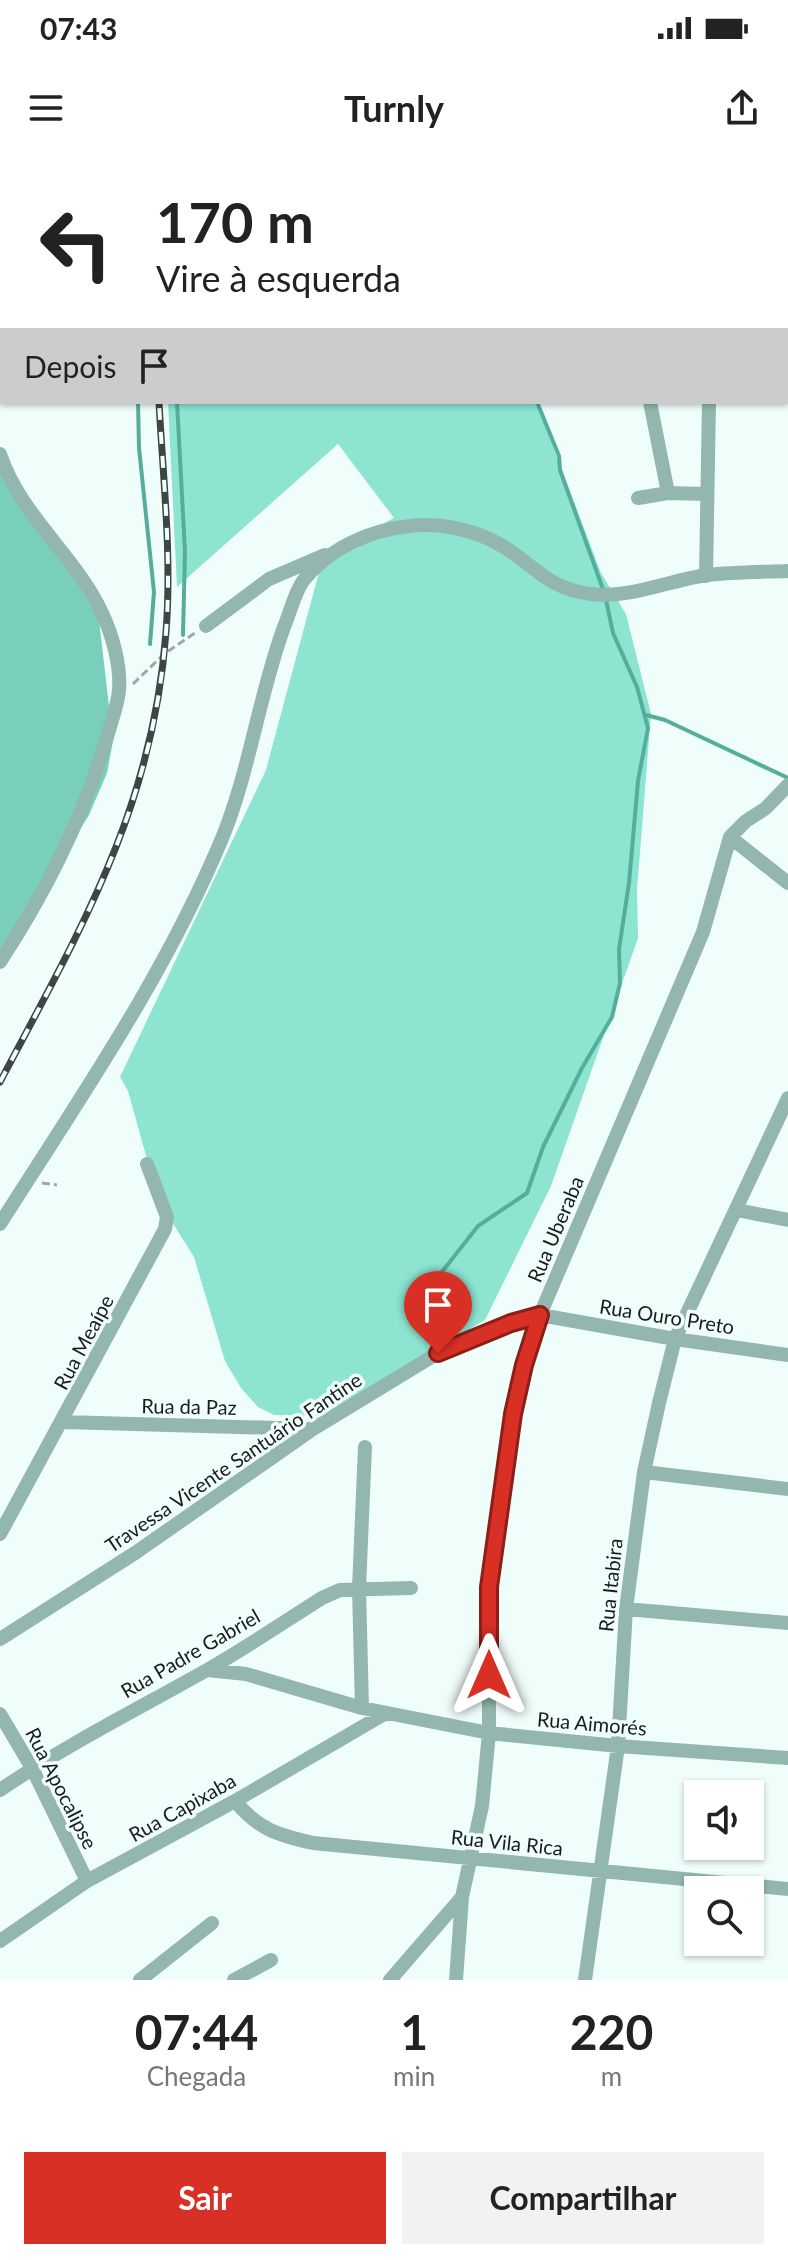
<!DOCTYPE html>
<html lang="pt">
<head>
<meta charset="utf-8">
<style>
  :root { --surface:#fff; --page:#f2f2f2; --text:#222; --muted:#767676; --accent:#d93025 }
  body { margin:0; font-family:Lato,sans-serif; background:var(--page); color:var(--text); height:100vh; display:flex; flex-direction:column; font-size:30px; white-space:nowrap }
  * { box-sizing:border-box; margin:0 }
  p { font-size:26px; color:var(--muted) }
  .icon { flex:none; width:44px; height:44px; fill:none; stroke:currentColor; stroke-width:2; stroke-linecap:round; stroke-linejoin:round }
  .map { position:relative; height:1820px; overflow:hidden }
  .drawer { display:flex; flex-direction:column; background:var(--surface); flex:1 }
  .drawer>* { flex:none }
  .hud { position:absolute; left:0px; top:0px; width:788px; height:244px; box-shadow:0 2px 6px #0004; background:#fff; color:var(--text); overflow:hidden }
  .buttons { position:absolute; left:684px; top:1620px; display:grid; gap:16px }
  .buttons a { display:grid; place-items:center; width:80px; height:80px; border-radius:0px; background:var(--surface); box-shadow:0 2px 6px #0004; font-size:40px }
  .pin { position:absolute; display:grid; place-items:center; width:68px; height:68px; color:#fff; margin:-82px -34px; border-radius:50% 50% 50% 0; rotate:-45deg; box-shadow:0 0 8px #0007 }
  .pin .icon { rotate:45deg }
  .me { position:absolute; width:88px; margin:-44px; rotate:0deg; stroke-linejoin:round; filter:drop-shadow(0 0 6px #0008) }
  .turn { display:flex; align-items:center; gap:28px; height:168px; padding:0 24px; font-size:36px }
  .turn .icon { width:104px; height:104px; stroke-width:2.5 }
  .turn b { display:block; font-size:56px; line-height:68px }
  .then { display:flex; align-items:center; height:76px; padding:0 24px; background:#0003; gap:16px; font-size:30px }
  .eta { display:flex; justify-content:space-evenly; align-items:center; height:136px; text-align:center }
  .eta b { font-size:48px; font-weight:700; line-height:56px }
  .button { display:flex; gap:16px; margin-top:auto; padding:16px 24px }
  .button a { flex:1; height:92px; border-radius:0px; background:var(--accent); color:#fff; font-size:32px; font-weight:700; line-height:92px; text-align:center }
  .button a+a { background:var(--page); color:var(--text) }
  .status { display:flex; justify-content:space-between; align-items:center; height:56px; padding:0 40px; background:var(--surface); direction:ltr }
  .status svg { height:22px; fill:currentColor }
  header { display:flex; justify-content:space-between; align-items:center; height:104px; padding:0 24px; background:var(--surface); font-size:36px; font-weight:700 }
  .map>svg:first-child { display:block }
</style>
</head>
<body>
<div class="status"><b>07:43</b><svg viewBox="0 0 49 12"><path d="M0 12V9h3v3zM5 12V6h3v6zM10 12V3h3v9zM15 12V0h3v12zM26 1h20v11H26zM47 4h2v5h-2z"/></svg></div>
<header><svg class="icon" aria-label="menu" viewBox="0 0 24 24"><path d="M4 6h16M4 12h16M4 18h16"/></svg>Turnly<svg class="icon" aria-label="share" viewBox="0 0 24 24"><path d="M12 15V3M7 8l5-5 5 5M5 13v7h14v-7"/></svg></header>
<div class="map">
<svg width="788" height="1820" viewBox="0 0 788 1820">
  <rect width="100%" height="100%" fill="#f0fefb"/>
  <!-- green -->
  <path fill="#8de4d1" d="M 168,242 L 536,242 L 601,413 L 626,454 L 651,554 L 637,730 L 638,778 L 551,1026 L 485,1160 L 327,1256 L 274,1255 L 258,1247 L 241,1228 L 225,1201 L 194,1097 L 172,1062 L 150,1010 L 128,931 L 120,917 L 266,610 L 322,401 L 346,382 L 394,358 L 338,284 L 177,427 Z"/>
  <!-- forest -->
  <path fill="#77cfbc" d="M 0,309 L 67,405 L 99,460 L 113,581 L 107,613 L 89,655 L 0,796 Z"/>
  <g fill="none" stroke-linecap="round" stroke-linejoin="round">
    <!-- stream -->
    <path stroke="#55ae9c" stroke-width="4" d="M 166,0 L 166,2
      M 0,70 L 2,71
      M 786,176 L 788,177
      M 138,242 L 139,288 L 154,432 L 150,484
      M 177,242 L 185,392 L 183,475
      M 537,242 L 559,296 L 560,310 L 604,432
      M 646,555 L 665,560 L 788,618
      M 412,1157 L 434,1122 L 478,1066 L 527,1033 L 543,987 L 582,908 L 612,857 L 620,823 L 619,789 L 629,723 L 638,621 L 648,568 L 637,527 L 613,473 L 606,440"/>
    <!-- path -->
    <path stroke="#9ea9a6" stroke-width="3" stroke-dasharray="8 4" stroke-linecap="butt" d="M 133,524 L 164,494 L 195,473
      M 42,1023 L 57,1025"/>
    <!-- minor -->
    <path stroke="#93b7ae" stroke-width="14" d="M 71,0 L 71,2
      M 183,0 L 183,2
      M 399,0 L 401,2
      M 478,0 L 478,2
      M 373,2 L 374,0
      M 555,2 L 557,0
      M 689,2 L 693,0
      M 786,42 L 788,46
      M 650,242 L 668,333
      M 0,294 C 20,355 75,395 102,453 C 112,474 121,505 119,530 C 118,545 111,562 107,577 C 84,656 45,733 0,802
      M 638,338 L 668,333 L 707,334
      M 706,416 L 709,242
      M 206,466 L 269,419 L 325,395
      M 730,677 L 788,723
      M 737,1050 L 788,1060
      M 0,1064 C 80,938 166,814 223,676 C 250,609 259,535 284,467 C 290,453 294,434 303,421 C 328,389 369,370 410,366 C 435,363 466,368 489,379 C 530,397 541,428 591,434 C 629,439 670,420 707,415 C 734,412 761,412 788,411
      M 63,1262 L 313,1269
      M 644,1312 L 788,1329
      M 0,1374 L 165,1069 L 167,1057 L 147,1004
      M 626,1449 L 788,1463
      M 0,1479 L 135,1393 L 313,1269 L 438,1193 L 511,1163 L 540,1155 L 675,1179 L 788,1195
      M 207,1510 L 246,1514 L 362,1548 L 489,1573 L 618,1586 L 788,1598
      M 362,1548 L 359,1428 L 365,1287
      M 0,1554 L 32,1608 L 87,1721
      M 0,1630 C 66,1585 138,1549 207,1510 C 247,1487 284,1462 322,1438 L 340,1430 L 411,1428
      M 235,1641 C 259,1670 278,1675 313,1683 L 788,1729
      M 0,1781 L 87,1721 L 235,1641 L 386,1553
      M 140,1820 L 212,1763
      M 234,1820 L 271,1800
      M 390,1820 L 462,1737
      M 456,1820 L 462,1737 L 482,1646 L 489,1573 L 489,1427 L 513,1254 L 524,1205 L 540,1155 L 703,772 L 730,677 L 746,661 L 766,648 L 788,625
      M 585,1820 L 618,1586 L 626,1449 L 644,1312 L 659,1243 L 675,1179 L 788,938"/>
    <!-- rail casing -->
    <g stroke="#3e4543" stroke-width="7">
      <path id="rail" d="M 150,0 L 150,2
        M 0,922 C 80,770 153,649 166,472 C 172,396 163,318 159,242"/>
    </g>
    <!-- rail -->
    <use href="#rail" stroke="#f0fefb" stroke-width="4" stroke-dasharray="12" stroke-linecap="butt"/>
  </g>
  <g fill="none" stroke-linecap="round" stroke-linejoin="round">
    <!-- route casing -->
    <g stroke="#8d1f18" stroke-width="20">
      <path id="route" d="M 438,1193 L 511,1163 L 540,1155 L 524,1205 L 513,1254 L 489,1427 L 489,1515"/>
    </g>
    <!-- route -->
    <use href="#route" stroke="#d93025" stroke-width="14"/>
  </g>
  <g text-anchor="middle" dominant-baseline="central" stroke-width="7" stroke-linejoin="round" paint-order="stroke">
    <!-- street labels -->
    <g font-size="20" fill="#181d1b" stroke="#f0fefb">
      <text transform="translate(555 1069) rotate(-67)">Rua Uberaba</text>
      <text transform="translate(667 1156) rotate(9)">Rua Ouro Preto</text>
      <text transform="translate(83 1182) rotate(-62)">Rua Meaípe</text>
      <text transform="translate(189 1246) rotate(1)">Rua da Paz</text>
      <text transform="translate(233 1302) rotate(-34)">Travessa Vicente Santuário Fantine</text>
      <text transform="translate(610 1425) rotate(-84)">Rua Itabira</text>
      <text transform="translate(190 1493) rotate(-30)">Rua Padre Gabriel</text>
      <text transform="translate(592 1563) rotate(5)">Rua Aimorés</text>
      <text transform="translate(62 1628) rotate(63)">Rua Apocalipse</text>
      <text transform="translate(182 1647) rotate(-29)">Rua Capixaba</text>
      <text transform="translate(507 1682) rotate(6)">Rua Vila Rica</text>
    </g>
  </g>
</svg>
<div class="buttons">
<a><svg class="icon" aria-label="sound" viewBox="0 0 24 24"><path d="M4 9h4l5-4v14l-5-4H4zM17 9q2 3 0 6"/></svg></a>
<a><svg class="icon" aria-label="search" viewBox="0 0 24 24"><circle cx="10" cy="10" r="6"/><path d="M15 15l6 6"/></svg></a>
</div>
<div class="pin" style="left:438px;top:1193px;background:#d93025"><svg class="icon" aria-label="arrive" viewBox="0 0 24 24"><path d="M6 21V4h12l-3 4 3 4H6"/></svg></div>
<svg class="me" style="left:489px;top:1515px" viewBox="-20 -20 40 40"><path d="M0-17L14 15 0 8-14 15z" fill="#d93025" stroke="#fff" stroke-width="4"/></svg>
<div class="hud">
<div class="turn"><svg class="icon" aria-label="left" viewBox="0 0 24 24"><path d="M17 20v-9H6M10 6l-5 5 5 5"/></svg><div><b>170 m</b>Vire à esquerda</div></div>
<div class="then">Depois<svg class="icon" aria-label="arrive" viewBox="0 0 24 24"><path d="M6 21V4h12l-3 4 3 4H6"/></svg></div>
</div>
</div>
<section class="drawer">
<div class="eta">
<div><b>07:44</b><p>Chegada</p></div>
<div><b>1</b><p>min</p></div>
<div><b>220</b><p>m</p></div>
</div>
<div class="button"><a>Sair</a><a>Compartilhar</a></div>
</section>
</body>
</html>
